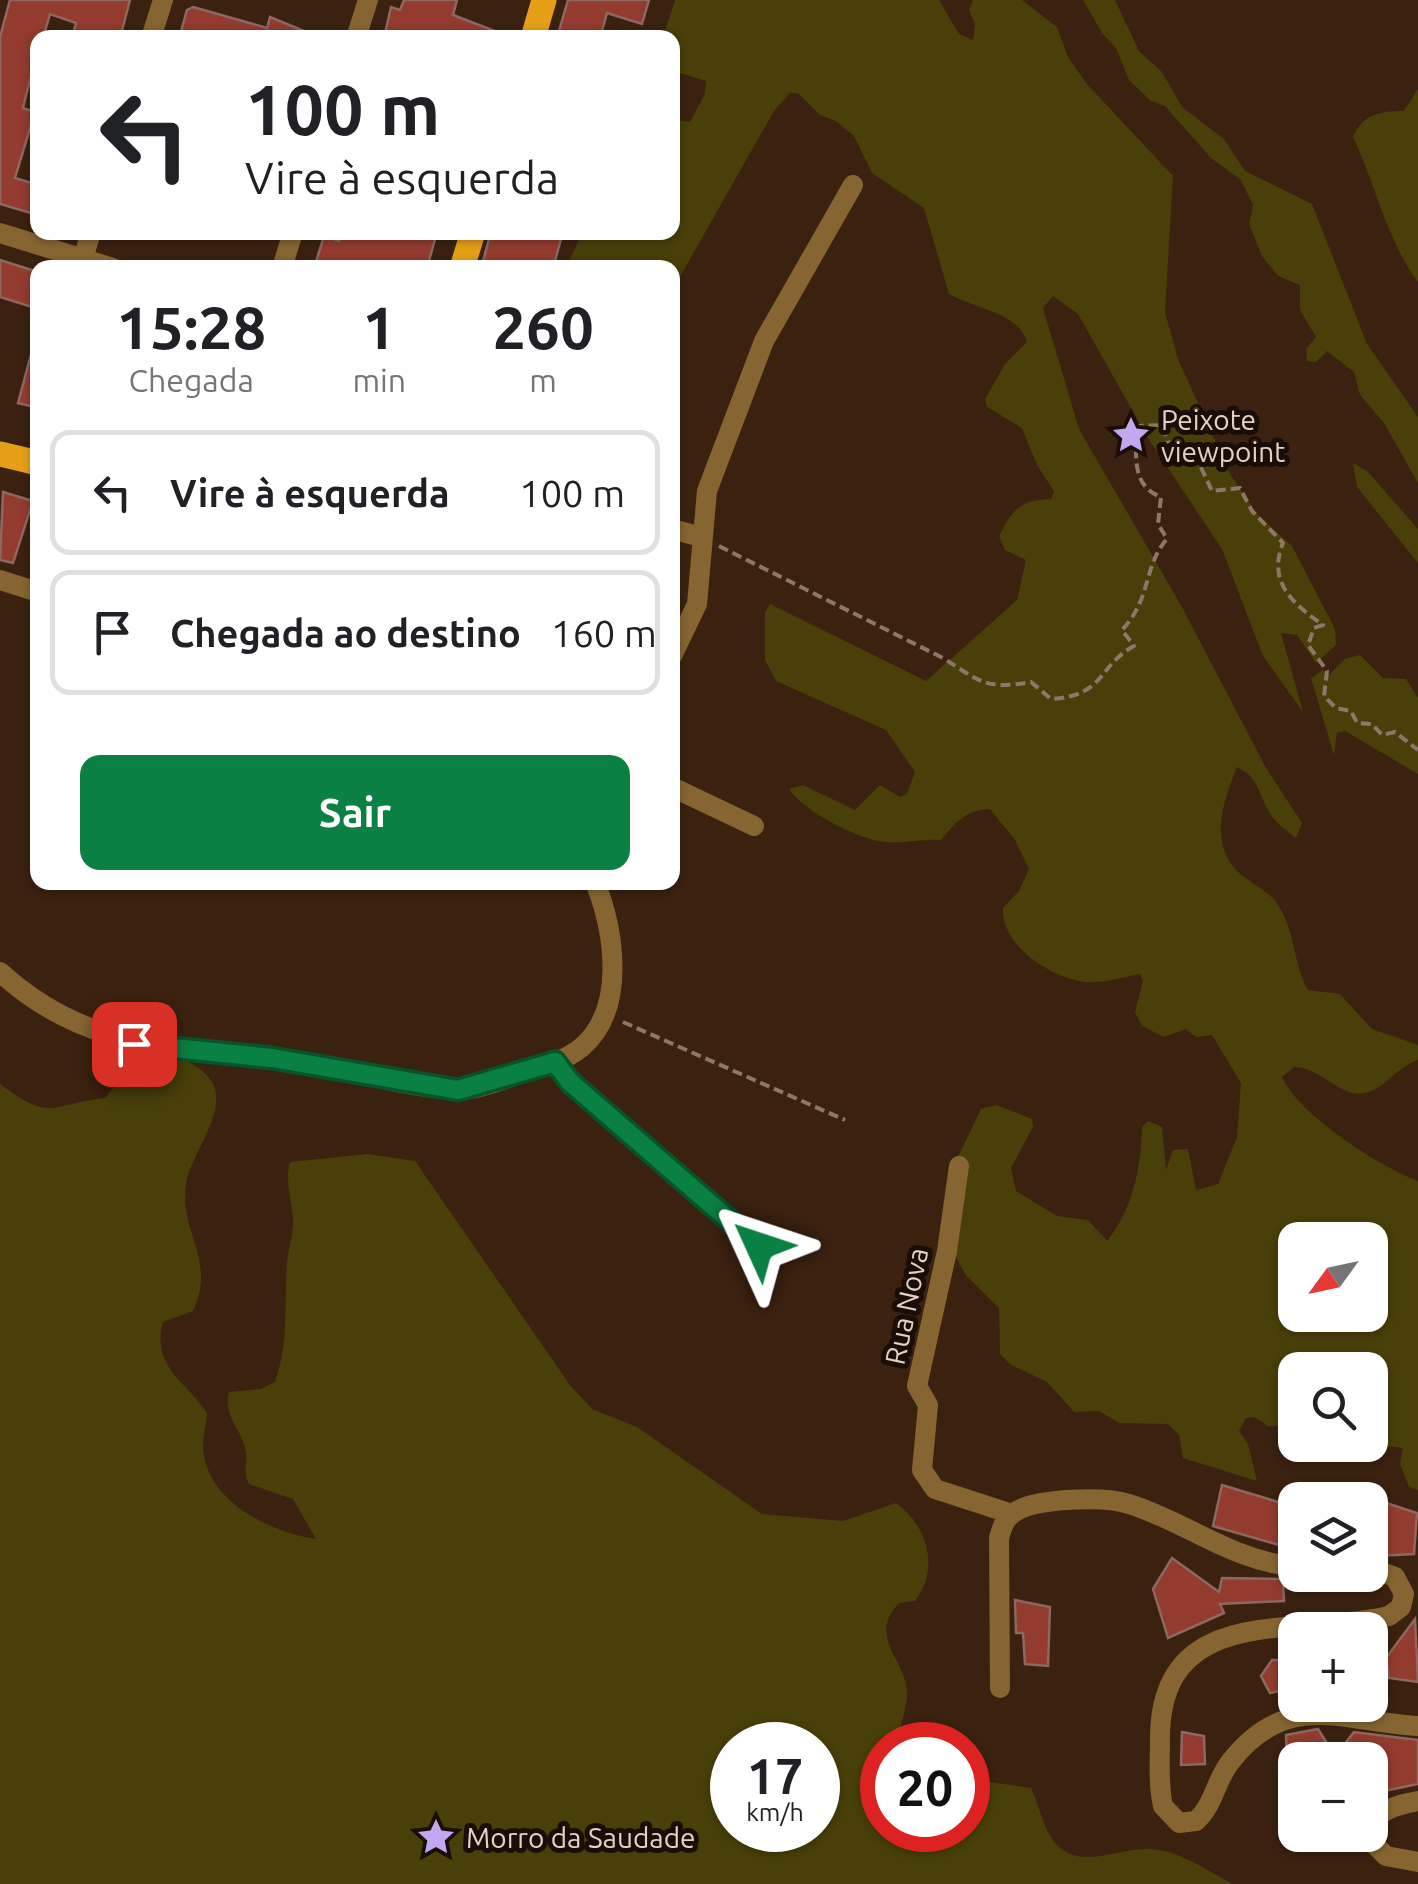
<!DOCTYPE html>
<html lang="pt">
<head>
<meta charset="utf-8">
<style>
  :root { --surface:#fff; --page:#f6f6f6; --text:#202124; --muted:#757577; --line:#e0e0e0; --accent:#0b8043 }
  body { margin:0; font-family:Ubuntu,sans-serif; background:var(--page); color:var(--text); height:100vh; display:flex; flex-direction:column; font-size:38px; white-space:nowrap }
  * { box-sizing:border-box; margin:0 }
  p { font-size:32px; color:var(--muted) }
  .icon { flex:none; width:55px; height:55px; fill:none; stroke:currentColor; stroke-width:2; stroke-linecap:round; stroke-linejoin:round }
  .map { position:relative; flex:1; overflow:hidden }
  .details { position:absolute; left:30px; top:260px; width:650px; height:630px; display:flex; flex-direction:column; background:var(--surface); border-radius:20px; box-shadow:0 2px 8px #0004 }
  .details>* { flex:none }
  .banner { position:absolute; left:30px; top:30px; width:650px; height:210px; border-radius:20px; box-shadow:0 2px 8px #0004; background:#fff; color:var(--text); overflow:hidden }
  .needle { width:65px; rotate:237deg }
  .buttons { position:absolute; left:1278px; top:1222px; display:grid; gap:20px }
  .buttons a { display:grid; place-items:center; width:110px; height:110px; border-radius:20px; background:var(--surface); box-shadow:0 2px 8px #0004; font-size:50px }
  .speed { position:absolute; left:710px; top:1722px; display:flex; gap:20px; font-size:50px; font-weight:700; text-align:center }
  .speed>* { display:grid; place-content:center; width:130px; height:130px; border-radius:50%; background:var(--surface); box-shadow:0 2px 8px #0004; line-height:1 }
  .speed small { font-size:25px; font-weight:400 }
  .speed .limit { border:15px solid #d22; background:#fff; color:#111 }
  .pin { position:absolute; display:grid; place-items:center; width:85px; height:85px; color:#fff; margin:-42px; border-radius:20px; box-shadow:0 5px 15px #0006 }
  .me { position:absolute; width:110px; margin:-55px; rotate:312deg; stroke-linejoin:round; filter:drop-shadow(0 0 8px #0008) }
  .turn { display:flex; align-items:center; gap:35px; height:210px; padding:0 50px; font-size:45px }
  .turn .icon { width:130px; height:130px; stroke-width:2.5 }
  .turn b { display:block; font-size:70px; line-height:85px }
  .eta { display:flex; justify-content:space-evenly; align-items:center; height:170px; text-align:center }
  .eta b { font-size:60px; font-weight:700; line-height:70px }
  .button { display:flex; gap:20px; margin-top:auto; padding:20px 50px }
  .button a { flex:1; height:115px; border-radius:20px; background:var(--accent); color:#fff; font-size:40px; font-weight:700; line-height:115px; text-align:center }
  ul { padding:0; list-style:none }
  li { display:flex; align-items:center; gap:30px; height:125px; margin:0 20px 15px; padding:0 30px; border:5px solid var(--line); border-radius:20px }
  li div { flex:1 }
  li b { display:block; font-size:38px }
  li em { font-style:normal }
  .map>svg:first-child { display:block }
</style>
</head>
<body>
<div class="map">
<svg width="1418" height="1884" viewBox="0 0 1418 1884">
  <rect width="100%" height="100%" fill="#3b210f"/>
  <!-- green -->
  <path fill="#483f09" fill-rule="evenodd" d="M 675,0 L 939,0 L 959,34 L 973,40 L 975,24 L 969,10 L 973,0 L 1022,0 L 1057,27 L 1068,57 L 1086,83 L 1173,176 L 1165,312 L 1178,359 L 1230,474 L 1257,514 L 1292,546 L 1335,629 L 1336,645 L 1316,663 L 1297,635 L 1281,633 L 1303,712 L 1263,656 L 1222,549 L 1148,438 L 1078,314 L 1053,296 L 1043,308 L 1079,429 L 1182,607 L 1266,768 L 1302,823 L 1296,838 C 1287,831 1277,824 1271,815 C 1258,795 1260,778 1237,767 C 1224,799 1209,840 1236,870 C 1251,885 1270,889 1281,910 C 1295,935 1294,965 1308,990 L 1340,994 L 1372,1029 L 1418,1045 L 1418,1060 C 1396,1067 1384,1090 1365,1093 C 1339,1098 1320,1066 1294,1067 L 1282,1077 C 1298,1114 1380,1167 1418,1181 L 1418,1490 L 1409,1487 L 1400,1464 L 1403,1448 L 1370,1444 L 1370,1370 L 1295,1370 L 1295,1427 L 1268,1426 L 1254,1417 L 1246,1418 L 1239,1431 L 1248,1444 L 1257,1481 L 1183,1458 L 1179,1435 L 1168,1424 L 1119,1423 L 1099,1411 L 1074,1412 L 1047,1382 L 1011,1365 L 1000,1354 L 999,1308 L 965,1274 L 954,1253 L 957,1159 L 981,1109 L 996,1105 L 1032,1119 L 1033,1127 L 1011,1168 L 1016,1191 L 1057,1216 L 1088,1220 L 1107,1241 C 1133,1209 1141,1167 1142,1127 L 1148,1121 L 1162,1127 L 1166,1170 L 1173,1150 L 1188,1149 L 1196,1190 L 1218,1184 L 1237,1137 L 1241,1083 L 1212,1035 L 1196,1037 L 1186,1029 L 1164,1037 L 1142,1026 L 1135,1012 L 1143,981 L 1140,974 C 1123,977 1101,984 1084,982 C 1049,977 1001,945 1003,908 L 1019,891 L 1029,869 L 1015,840 L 990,809 C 966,810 956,822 941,840 C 923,839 901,844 885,842 C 859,840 803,811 789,789 L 803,785 L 855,810 L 880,785 L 900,797 L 907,794 L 915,772 L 886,730 L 776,681 L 765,660 L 765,612 L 770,604 L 926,681 L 1017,600 L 1026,560 L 1005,550 L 999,536 C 1013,509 1020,500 1051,499 L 1054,491 L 1037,465 L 1022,428 L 987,407 L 985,399 L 1005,364 L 1027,342 C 1018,312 973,308 949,294 L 924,208 L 872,173 L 854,136 L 836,121 L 820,115 L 798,93 L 790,93 L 774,111 L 673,289 L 672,268 L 566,268 L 582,233 L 672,232 L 673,119 L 690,122 L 705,94 L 706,81 L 673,71 L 672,38 L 663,37 ZM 1295,1240 L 1370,1240 L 1370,1315 L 1295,1315 Z
    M 1083,0 L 1115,0 L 1139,51 L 1162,72 L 1182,107 L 1224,139 L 1245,171 L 1312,204 L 1367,344 L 1418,417 L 1418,483 L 1384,423 L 1360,395 L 1354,372 L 1327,351 L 1316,362 L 1307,361 L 1306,349 L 1316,337 L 1300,310 L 1300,285 L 1278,276 L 1262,256 L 1249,224 L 1253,205 L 1241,180 L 1211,158 L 1165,106 L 1151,101 L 1129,80 L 1116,48 L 1102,33 Z
    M 1418,89 L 1418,282 C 1386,239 1376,185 1353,137 C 1363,114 1380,111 1404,111 Z
    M 1353,463 L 1367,471 L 1418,529 L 1418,563 L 1357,487 Z
    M 1360,655 L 1383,678 L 1406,679 L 1418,698 L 1418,774 L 1345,731 L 1337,733 L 1334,755 L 1311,678 L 1323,670 L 1329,675 L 1345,659 Z
    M 115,1038 C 143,1047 196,1055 212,1082 C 229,1112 190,1154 186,1184 C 179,1233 217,1260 193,1311 L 163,1322 C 151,1367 186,1381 207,1413 C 207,1424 203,1433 203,1444 C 203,1500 269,1532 316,1539 L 293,1499 L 249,1484 C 242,1467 248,1467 246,1453 C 243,1429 223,1419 229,1392 L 260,1389 L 275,1382 C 289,1342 284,1306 287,1264 C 288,1249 294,1233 293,1217 C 291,1197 285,1182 290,1162 L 368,1154 L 415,1161 L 570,1385 L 592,1409 L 637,1427 L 762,1514 L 843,1521 L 896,1503 C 928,1526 940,1569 915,1601 L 899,1603 C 866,1638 908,1661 907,1694 C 907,1707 901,1722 899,1734 L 923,1745 L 882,1745 L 882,1830 L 968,1830 L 968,1772 L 983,1781 L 1031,1788 C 1039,1804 1044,1832 1057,1845 C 1081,1870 1119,1848 1147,1849 C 1178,1849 1206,1870 1233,1884 L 0,1884 L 0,1084 C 52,1123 50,1104 105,1098 L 115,1086 ZM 732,1745 L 818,1745 L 818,1830 L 732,1830 Z"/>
  <!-- building -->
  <path fill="#923b2e" stroke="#8d6760" stroke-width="2.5" d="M 10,0 L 130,0 L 120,38 L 72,38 L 76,23 L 50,14 L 43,38 L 38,38 L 38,82 L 30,80 L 23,108 L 35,112 L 15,178 L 38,185 L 38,215 L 0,204 L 0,37 Z
    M 404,0 L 457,0 L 453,15 L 513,38 L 384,38 L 391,7 L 400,10 Z
    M 568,0 L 649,0 L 642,24 L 607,13 L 600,38 L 557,38 Z
    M 193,7 L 267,28 L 270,17 L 321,38 L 179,38 L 187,10 Z
    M 342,232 L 437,232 L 427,268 L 314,268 L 324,236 L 339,241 Z
    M 491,232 L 563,232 L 553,268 L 481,268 Z
    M 0,260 L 38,272 L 38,298 L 32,307 L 0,297 Z
    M 33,347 L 38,348 L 38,408 L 18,403 Z
    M 3,492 L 33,501 L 13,563 L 0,560 Z
    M 1222,1485 L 1285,1504 L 1279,1545 L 1213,1526 Z
    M 1383,1502 L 1417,1513 L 1414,1554 L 1378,1556 L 1379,1541 L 1370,1539 L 1370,1511 L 1382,1512 Z
    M 1172,1558 L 1219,1592 L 1222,1578 L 1283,1579 L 1284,1601 L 1220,1604 L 1224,1613 L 1168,1638 L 1153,1589 Z
    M 1015,1600 L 1050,1607 L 1048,1666 L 1025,1664 L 1023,1633 L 1016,1633 Z
    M 1415,1619 L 1418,1682 L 1389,1678 L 1386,1658 Z
    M 1272,1660 L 1295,1660 L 1295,1688 L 1270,1693 L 1261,1676 Z
    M 1318,1729 L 1335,1756 L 1354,1732 L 1418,1740 L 1418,1784 L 1370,1794 L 1370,1760 L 1287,1760 L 1286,1735 Z
    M 1182,1732 L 1204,1736 L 1205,1764 L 1181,1765 Z"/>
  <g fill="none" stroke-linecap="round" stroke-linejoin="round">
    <!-- path -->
    <path stroke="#8d7768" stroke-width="4" stroke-dasharray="10 5" stroke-linecap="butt" d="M 719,546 L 943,658 C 981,682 985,690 1031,682 L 1051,699 C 1107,695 1096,667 1134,646 L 1122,630 C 1152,598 1143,566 1167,539 L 1158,524 L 1161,497 C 1130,485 1137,455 1136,426 L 1162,425 L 1170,447 L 1198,461 L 1212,491 L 1240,488 L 1252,511 L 1283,543 C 1267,582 1293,604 1323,625 L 1314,628 L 1308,645 L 1327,671 L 1324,696 L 1336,708 L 1351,711 L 1357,723 L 1372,724 L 1382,735 L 1395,732 L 1418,750
      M 623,1022 L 845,1120"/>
    <!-- minor -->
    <path stroke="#866531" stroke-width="20" d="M 151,38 L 163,0
      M 356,38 L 368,0
      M 0,233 L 113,268
      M 83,259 L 91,232
      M 282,268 L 293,232
      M 672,529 L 701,537
      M 0,580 L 38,592
      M 672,656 L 697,604 L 707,491 L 764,341 L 853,185
      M 672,787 L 754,826
      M 0,972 C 93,1057 183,1044 297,1062 C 349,1069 402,1087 454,1090 C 476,1091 499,1081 520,1074 C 541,1068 565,1061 582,1047 C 627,1008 614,930 595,882
      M 555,1062 L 570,1082 L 759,1246
      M 959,1166 L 947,1251 L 917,1386 L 928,1405 L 922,1470 L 935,1489 L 1012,1514
      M 1370,1568 L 1395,1577 L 1404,1594 L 1401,1607 L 1389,1616 C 1299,1637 1161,1601 1160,1737 C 1160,1760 1158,1784 1163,1806 L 1179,1823 L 1196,1821 C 1214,1805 1216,1779 1231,1761 C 1288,1689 1343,1722 1418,1726
      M 1000,1688 L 999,1538 C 1002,1527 1005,1518 1015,1512 C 1036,1498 1105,1496 1129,1504 C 1189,1523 1228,1559 1295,1567
      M 1418,1801 C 1392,1806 1370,1811 1371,1841 L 1386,1856 L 1418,1862"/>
    <!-- major -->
    <path stroke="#e59f17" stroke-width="25" d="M 533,38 L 544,0
      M 462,268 L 473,232
      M 0,454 L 38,463"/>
  </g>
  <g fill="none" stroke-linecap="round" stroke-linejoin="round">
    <!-- route casing -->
    <g stroke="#07532c" stroke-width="25">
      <path id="route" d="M 134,1044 L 272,1058 L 458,1090 L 555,1062 L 570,1082 L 759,1246"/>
    </g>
    <!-- route -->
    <use href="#route" stroke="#0b8043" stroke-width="18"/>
  </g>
  <!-- icons -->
  <defs>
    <g id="sight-bare" transform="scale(3)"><path d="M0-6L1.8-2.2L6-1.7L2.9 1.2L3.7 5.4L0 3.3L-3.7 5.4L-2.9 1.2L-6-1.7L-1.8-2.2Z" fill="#c1a8f3" stroke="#190e07" stroke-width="2.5" paint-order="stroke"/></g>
  </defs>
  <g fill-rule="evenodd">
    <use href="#sight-bare" x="1131" y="435"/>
    <use href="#sight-bare" x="436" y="1837"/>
  </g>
  <g text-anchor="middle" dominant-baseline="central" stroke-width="10" stroke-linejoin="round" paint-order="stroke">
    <!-- poi labels -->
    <g font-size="28" fill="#e3d1c6" stroke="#190e07" text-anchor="start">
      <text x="1161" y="419">Peixote<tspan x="1161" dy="32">viewpoint</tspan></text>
      <text x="466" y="1837">Morro da Saudade</text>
    </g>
    <!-- street labels -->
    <g font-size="28" fill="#e3d1c6" stroke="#190e07">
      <text transform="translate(906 1306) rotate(-78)">Rua Nova</text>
    </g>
  </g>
</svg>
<div class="buttons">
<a><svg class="needle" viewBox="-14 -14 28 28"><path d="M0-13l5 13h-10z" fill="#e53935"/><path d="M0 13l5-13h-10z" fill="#757577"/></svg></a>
<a><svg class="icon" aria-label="search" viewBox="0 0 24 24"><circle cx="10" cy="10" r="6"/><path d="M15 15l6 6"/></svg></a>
<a><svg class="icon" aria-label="layers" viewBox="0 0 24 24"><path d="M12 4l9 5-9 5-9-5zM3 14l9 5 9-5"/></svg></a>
<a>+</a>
<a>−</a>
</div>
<div class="speed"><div>17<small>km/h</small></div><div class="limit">20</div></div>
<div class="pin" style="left:134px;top:1044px;background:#d93025"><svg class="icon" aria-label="arrive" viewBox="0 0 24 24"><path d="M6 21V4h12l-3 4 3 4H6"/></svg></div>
<svg class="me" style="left:759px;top:1246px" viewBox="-20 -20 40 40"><path d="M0-17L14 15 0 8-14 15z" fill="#0b8043" stroke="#fff" stroke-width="4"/></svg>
<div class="banner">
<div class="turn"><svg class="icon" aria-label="left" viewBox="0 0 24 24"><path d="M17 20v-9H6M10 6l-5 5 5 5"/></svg><div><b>100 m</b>Vire à esquerda</div></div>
</div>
<section class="details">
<div class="eta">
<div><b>15:28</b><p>Chegada</p></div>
<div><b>1</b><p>min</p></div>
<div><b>260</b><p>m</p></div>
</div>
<ul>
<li><svg class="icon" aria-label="left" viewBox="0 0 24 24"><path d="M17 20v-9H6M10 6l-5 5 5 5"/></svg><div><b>Vire à esquerda</b></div><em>100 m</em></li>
<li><svg class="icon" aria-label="arrive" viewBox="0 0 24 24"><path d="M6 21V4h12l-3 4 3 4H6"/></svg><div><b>Chegada ao destino</b></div><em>160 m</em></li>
</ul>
<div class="button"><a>Sair</a></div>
</section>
</div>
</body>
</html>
